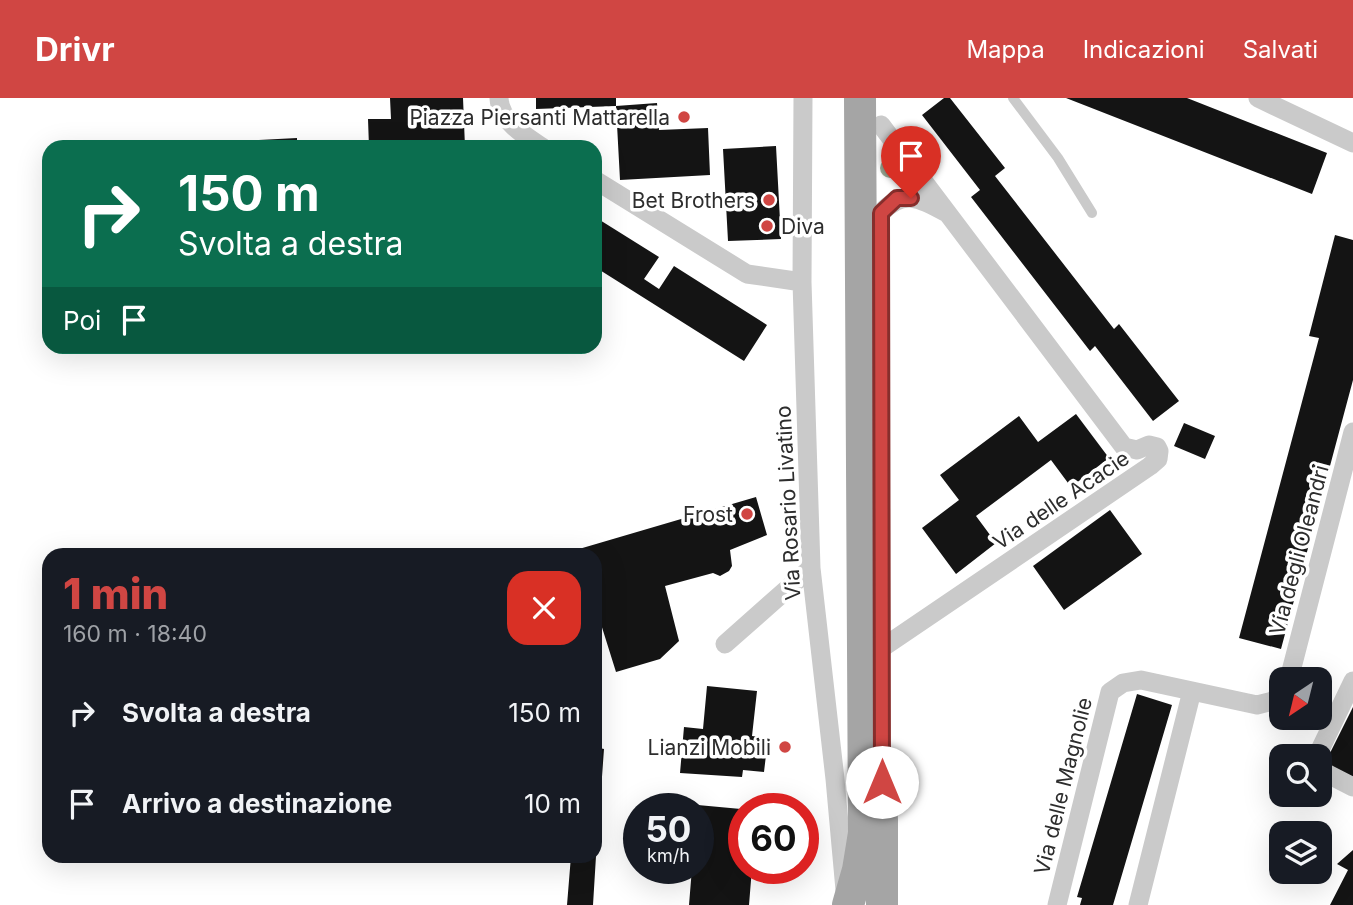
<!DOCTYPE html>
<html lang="it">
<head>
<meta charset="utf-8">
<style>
  :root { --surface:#171b24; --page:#20242c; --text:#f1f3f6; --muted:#9ea1a6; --accent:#d04643 }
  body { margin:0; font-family:Inter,sans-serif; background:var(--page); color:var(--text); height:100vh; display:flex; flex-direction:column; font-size:26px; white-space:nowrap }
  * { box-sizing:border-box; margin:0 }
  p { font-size:23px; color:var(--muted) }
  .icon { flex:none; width:38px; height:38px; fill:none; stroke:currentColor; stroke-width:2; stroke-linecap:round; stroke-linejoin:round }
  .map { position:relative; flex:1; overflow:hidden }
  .details { position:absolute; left:42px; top:450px; width:560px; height:315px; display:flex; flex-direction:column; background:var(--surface); border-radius:21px; box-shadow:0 7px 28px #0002 }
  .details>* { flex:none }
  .banner { position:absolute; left:42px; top:42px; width:560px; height:214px; border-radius:21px; box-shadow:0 7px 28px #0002; background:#0b6e4f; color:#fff; overflow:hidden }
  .needle { width:46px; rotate:215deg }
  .tools { position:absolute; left:1269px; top:569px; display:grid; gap:14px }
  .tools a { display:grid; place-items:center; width:63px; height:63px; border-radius:14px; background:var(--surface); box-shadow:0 7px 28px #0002; font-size:35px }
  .speed { position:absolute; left:623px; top:695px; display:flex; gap:14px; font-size:35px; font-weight:700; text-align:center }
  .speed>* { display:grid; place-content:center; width:91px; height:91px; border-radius:50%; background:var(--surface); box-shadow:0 7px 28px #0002; line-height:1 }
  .speed small { font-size:18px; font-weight:400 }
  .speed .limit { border:10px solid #d22; background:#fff; color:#111 }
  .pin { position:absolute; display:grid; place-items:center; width:60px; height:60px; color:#fff; margin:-72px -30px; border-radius:50% 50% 50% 0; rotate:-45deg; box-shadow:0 0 7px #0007 }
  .pin .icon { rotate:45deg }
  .me { position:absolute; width:77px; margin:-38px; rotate:0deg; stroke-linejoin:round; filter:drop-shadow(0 0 5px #0008) }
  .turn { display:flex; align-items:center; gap:24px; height:147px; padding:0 21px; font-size:32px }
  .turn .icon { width:91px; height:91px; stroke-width:2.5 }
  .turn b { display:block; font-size:49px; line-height:60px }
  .then { display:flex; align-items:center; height:66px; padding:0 21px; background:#0003; gap:14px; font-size:26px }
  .round { display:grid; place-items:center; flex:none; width:74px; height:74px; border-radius:21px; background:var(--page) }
  .summary { display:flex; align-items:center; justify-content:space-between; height:119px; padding:0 21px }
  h1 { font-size:42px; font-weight:800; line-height:52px; color:var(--accent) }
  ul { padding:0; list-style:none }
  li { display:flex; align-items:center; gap:21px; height:91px; padding:0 21px }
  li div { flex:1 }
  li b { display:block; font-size:26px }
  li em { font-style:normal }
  header { display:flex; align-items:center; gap:42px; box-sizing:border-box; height:98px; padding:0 35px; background:var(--accent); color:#fff }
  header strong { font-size:33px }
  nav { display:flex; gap:38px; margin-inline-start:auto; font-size:24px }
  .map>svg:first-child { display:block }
</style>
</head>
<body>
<header>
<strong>Drivr</strong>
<nav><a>Mappa</a><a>Indicazioni</a><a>Salvati</a></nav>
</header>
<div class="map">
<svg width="1353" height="807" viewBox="0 0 1353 807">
  <rect width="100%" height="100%" fill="#fff"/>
  <!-- building -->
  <path fill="#141414" d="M 390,0 L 463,0 L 465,49 L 369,49 L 368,21 L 391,21 Z
    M 536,0 L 616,0 L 616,8 L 536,11 Z
    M 944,0 L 950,0 L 1005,70 L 995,78 L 1114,231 L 1119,226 L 1179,303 L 1153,323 L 1095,248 L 1090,253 L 971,99 L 980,92 L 922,17 Z
    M 1066,0 L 1187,0 L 1327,55 L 1312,96 Z
    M 657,5 L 659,32 L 708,30 L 710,77 L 620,82 L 616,8 Z
    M 297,40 L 297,49 L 237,49 L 237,43 Z
    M 776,48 L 781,141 L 728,143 L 723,51 Z
    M 595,119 L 659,159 L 644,181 L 659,191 L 674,168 L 767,227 L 744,263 L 595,169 Z
    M 1335,137 L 1353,142 L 1353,282 L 1281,551 L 1239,540 L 1319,240 L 1309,238 Z
    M 1076,316 L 1109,360 L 1071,389 L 1051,362 L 976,418 L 996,445 L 956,476 L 922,430 L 959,402 L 940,377 L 1019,318 L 1038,344 Z
    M 1184,325 L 1215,338 L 1205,361 L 1174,348 Z
    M 756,399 L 767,437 L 730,452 L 732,468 L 729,473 L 720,478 L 713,475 L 665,488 L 679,543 L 660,561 L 616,574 L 595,507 L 595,457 L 562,456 Z
    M 1110,412 L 1142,456 L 1064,512 L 1033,468 Z
    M 707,588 L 757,593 L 752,638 L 768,640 L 764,674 L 743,672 L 742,679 L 680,675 L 684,629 L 703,631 Z
    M 1137,596 L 1172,607 L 1113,807 L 1080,807 L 1082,800 L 1077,799 Z
    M 1353,609 L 1353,679 L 1325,665 Z
    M 595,649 L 604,651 L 597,748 L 595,748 Z
    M 676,705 L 741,711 L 741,719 L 744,719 L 744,770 L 752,770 L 749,807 L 689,807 L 692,770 L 698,770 L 698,710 L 676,710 Z
    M 1353,752 L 1353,807 L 1330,807 L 1348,772 L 1337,766 Z
    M 571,758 L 596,758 L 593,807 L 567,807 Z"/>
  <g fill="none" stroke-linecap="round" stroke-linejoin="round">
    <!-- service -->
    <path stroke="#cacaca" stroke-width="10" d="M 1013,0 L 1058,60 L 1092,115"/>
    <!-- minor -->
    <path stroke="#cacaca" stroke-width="19" d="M 499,0 C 500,23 525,38 542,49
      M 803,0 L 802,184 L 811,470 L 835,681 L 845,792
      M 1258,0 L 1353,45
      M 881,27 L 1124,349 L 1137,352 L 1149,347 L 1157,349 L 1159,353 L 1158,361 L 1150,368 L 882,550
      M 595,82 L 747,176 L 802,184
      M 881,115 C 903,91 920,100 945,114
      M 725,546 L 811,470
      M 1289,581 L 1353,334
      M 1317,658 L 1353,583
      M 1320,672 L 1353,689
      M 1057,807 L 1110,594 L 1123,585 L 1141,582 L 1257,607 L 1273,603 L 1281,595
      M 1138,807 L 1192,593"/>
    <!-- primary -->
    <path stroke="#a5a5a5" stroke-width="32" d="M 882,721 L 882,807
      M 848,807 L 858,772 L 864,735 L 860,0"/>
  </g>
  <!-- trees -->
  <circle fill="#9eaa96" cx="890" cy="70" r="10"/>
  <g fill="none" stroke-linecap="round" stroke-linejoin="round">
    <!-- route casing -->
    <g stroke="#872e2c" stroke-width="18">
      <path id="route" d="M 882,684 L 881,115 L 897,100 L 911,100"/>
    </g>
    <!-- route -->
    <use href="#route" stroke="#d04643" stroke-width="12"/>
  </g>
  <!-- markers -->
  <g fill="#d04643" stroke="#fff" stroke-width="2.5">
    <circle cx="684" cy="19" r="7"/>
    <circle cx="769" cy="102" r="7"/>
    <circle cx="767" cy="128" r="7"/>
    <circle cx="747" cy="416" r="7"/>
    <circle cx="785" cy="649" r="7"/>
  </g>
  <g text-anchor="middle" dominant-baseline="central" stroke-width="7" stroke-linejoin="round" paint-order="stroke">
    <!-- poi labels -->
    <g font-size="21" fill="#2d2d2d" stroke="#fff" text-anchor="end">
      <text x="670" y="19">Piazza Piersanti Mattarella</text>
      <text x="755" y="102">Bet Brothers</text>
      <text x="781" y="128" text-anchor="start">Diva</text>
      <text x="733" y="416">Frost</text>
      <text x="771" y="649">Lianzi Mobili</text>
    </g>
    <!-- street labels -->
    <g font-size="21" fill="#2d2d2d" stroke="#fff">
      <text transform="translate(1061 402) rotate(-34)">Via delle Acacie</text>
      <text transform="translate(788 405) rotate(-93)">Via Rosario Livatino</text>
      <text transform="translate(1299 452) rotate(-75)">Via degli Oleandri</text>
      <text transform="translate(1063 688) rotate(-76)">Via delle Magnolie</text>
    </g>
  </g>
</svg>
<div class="tools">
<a><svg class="needle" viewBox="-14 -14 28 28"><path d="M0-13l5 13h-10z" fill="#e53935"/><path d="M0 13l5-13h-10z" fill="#9ea1a6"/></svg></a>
<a><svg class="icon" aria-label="search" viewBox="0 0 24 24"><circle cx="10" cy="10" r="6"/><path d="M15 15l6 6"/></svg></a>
<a><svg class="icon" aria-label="layers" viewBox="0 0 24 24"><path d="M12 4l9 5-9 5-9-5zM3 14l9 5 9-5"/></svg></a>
</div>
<div class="speed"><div>50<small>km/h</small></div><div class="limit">60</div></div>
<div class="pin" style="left:911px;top:100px;background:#d93025"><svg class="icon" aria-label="arrive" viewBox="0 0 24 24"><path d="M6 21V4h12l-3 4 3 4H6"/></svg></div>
<svg class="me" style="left:882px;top:684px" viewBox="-20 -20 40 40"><circle r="19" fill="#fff"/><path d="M0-13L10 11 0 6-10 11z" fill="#d04643"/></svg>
<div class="banner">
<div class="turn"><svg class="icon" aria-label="right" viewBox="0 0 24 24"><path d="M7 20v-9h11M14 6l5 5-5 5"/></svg><div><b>150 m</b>Svolta a destra</div></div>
<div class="then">Poi<svg class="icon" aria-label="arrive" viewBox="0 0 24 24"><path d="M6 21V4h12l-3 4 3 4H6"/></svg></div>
</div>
<section class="details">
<div class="summary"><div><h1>1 min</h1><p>160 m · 18:40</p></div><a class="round" style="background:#d93025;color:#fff"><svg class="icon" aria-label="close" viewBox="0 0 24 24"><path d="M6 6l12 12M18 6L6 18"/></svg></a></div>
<ul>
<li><svg class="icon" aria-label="right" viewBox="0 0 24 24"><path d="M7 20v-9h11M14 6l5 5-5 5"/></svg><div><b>Svolta a destra</b></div><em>150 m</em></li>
<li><svg class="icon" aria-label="arrive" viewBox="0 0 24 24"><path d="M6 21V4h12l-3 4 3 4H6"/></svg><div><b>Arrivo a destinazione</b></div><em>10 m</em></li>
</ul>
</section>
</div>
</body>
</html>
